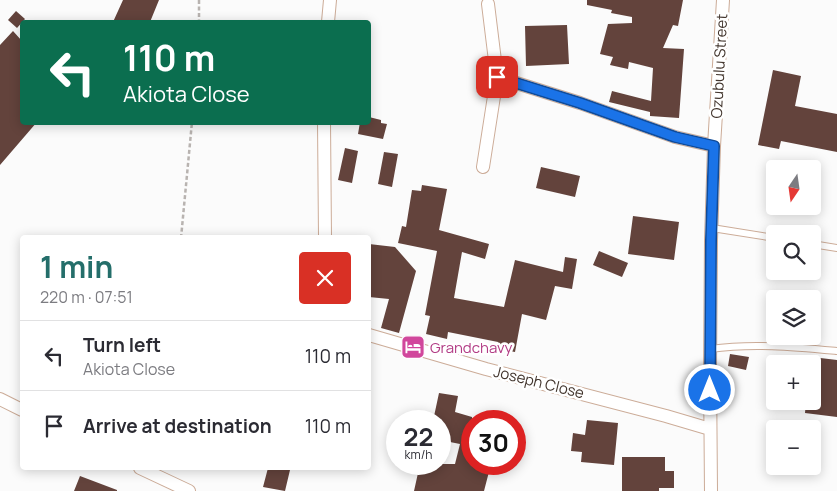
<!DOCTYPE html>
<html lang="en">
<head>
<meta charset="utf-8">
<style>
  :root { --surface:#fff; --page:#f7f7f7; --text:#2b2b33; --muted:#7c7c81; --line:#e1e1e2; --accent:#246e6a }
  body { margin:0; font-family:Manrope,sans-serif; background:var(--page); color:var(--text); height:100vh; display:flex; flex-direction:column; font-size:19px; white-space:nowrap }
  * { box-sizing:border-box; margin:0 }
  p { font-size:16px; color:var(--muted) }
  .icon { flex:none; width:28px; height:28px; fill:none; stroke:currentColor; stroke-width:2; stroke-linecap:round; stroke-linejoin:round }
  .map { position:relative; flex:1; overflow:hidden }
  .drawer { position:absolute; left:20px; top:235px; width:351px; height:235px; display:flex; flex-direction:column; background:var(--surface); border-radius:5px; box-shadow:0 2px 12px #0003 }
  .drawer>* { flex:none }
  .hud { position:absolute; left:20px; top:20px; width:351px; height:105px; border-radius:5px; box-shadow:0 2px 12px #0003; background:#0b6e4f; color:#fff; overflow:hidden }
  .needle { width:32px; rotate:193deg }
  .tools { position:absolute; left:766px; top:160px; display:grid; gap:10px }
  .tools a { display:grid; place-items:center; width:55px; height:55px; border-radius:5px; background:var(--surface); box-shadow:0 2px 12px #0003; font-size:25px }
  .speed { position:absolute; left:386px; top:410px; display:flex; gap:10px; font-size:25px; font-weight:700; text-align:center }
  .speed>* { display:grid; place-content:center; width:65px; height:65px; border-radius:50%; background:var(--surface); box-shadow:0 2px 12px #0003; line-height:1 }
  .speed small { font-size:12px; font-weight:400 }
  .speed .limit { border:8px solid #d22; background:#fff; color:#111 }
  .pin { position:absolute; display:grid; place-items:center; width:42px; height:42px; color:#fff; margin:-21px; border-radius:10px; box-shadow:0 2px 8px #0006 }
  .me { position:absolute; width:55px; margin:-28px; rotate:0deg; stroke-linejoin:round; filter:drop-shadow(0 0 4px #0008) }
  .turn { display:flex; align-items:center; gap:18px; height:105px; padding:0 20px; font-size:22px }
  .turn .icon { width:65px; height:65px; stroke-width:2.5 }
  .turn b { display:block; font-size:35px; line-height:42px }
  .round { display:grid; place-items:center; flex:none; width:52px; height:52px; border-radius:5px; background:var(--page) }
  .headline { display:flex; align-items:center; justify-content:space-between; height:85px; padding:0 20px }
  h1 { font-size:30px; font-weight:700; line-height:38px; color:var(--accent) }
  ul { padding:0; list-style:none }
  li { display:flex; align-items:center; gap:15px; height:70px; padding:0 20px; border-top:1px solid var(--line) }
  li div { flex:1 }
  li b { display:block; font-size:19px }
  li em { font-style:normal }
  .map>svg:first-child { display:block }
</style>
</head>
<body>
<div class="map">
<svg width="837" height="491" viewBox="0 0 837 491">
  <rect width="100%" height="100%" fill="#fbfbfb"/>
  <!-- building -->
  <path fill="#63433c" d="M 123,0 L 159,0 L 150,22 L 113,22 Z
    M 587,0 L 683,0 L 678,26 L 673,25 L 663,48 L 684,49 L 679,118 L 650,116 L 650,112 L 609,102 L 612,91 L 651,101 L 653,68 L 629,62 L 628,69 L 610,65 L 613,57 L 600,54 L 608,24 L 632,23 L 632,17 L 611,13 L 612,10 L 587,5 Z
    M 16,11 L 25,19 L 17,28 L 8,20 Z
    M 567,25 L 569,64 L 526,66 L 525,26 Z
    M 13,31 L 22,41 L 22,122 L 37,122 L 0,165 L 0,45 Z
    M 773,70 L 801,76 L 795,106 L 837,114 L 837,152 L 781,141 L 779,149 L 758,145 Z
    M 369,117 L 381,120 L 381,123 L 387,124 L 383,139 L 358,134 L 360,122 L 369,122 Z
    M 345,148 L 358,151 L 352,183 L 338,180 Z
    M 384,152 L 398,154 L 392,187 L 378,184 Z
    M 541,167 L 580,176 L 575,197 L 536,188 Z
    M 422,185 L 447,189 L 439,230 L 489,244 L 485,259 L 462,252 L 454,298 L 504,307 L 515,260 L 563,272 L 565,257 L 577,259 L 572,289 L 555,286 L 546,320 L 522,314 L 515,352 L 497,349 L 498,342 L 448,332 L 447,339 L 426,334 L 430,316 L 425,315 L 437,251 L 398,243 L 402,226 L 406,227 L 412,190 L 421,191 Z
    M 633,216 L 679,222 L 674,260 L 628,254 Z
    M 369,244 L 395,247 L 416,271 L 399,333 L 381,328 L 389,299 L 369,297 Z
    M 599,251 L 628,263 L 622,277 L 593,265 Z
    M 730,354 L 749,357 L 746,370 L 728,366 Z
    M 812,357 L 837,360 L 837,417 L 805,413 L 806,401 L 812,401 Z
    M 439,393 L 458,396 L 455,412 L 472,417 L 472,464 L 491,464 L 484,491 L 414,491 L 420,464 L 455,464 L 460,444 L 440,440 L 440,421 L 433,421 Z
    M 587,420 L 618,423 L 614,465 L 581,462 L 582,452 L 571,451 L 573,433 L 585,435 Z
    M 622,457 L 665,457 L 665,471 L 674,471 L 674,488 L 659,488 L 659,491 L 622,491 Z
    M 268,468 L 279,468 L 290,470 L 285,491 L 263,487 Z
    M 80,476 L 117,490 L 117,491 L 74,491 Z"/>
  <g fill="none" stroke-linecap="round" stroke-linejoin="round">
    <!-- lane casing -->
    <g stroke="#ccac98" stroke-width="8">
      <path id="lane" d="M 712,228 L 775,238
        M 812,244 L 837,248
        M 710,349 C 753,343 794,347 837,351"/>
    </g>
    <!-- street casing -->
    <g stroke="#ccac98" stroke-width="14">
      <path id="street" d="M 328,22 L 330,0
        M 497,77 L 580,103 L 675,137 L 714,146
        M 324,122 L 325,238
        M 483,167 L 497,77 L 488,4
        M 369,335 L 486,369 L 666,416 L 710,429
        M 0,399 L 22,410
        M 140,468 L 189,491
        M 711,491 L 710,371 L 711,240 L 714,146 L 723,0"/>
    </g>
    <!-- path -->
    <path stroke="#b8b3b0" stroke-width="2.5" stroke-dasharray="4 2.5" stroke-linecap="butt" d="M 199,0 L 199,22
      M 181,238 L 192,122"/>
    <!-- lane -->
    <use href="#lane" stroke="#fff" stroke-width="6"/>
    <!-- street -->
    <use href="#street" stroke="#fff" stroke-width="12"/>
  </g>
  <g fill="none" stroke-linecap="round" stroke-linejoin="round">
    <!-- route casing -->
    <g stroke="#114b97" stroke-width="12">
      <path id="route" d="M 497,77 L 580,103 L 675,137 L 714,146 L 711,240 L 710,390"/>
    </g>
    <!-- route -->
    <use href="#route" stroke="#1a73e8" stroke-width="9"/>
  </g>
  <!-- icons -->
  <defs>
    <g id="hotel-square" transform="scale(1.25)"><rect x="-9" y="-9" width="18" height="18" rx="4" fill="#d1479c" stroke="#fff"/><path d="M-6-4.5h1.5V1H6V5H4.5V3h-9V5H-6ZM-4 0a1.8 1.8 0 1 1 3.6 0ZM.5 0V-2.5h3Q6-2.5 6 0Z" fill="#fff"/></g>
  </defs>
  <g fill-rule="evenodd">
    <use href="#hotel-square" x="413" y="347"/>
  </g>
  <g text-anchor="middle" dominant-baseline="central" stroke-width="5" stroke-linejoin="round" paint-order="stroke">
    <!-- street labels -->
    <g font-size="15" fill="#42352d" stroke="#fff">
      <text transform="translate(719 66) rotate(-87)">Ozubulu Street</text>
      <text transform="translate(539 382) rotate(14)">Joseph Close</text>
    </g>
    <!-- hotel labels -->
    <g font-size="15" fill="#b23c85" stroke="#fff" text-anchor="start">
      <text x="430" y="347">Grandchavy</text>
    </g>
  </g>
</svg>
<div class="tools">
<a><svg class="needle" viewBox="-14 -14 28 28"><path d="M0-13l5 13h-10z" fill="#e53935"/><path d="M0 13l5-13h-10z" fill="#7c7c81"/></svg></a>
<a><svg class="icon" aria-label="search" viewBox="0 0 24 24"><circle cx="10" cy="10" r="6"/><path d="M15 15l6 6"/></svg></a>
<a><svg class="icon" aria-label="layers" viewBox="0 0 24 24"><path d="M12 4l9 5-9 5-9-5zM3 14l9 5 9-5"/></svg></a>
<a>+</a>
<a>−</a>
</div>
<div class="speed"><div>22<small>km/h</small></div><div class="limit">30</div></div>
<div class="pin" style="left:497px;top:77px;background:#d93025"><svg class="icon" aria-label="arrive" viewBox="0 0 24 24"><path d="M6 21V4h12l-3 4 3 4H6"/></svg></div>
<svg class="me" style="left:710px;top:390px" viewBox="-20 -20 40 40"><circle r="17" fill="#1a73e8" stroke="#fff" stroke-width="3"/><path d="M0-11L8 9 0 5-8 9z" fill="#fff"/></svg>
<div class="hud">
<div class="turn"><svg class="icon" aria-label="left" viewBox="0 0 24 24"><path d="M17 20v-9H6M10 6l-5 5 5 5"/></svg><div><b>110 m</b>Akiota Close</div></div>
</div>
<section class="drawer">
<div class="headline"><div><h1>1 min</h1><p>220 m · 07:51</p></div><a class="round" style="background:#d93025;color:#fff"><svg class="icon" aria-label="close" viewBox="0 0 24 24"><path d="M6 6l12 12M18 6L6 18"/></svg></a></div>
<ul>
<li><svg class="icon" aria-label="left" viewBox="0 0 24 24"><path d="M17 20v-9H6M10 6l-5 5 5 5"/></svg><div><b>Turn left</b><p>Akiota Close</p></div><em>110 m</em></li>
<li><svg class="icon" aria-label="arrive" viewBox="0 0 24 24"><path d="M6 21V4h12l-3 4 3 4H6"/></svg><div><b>Arrive at destination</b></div><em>110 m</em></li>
</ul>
</section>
</div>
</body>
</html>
